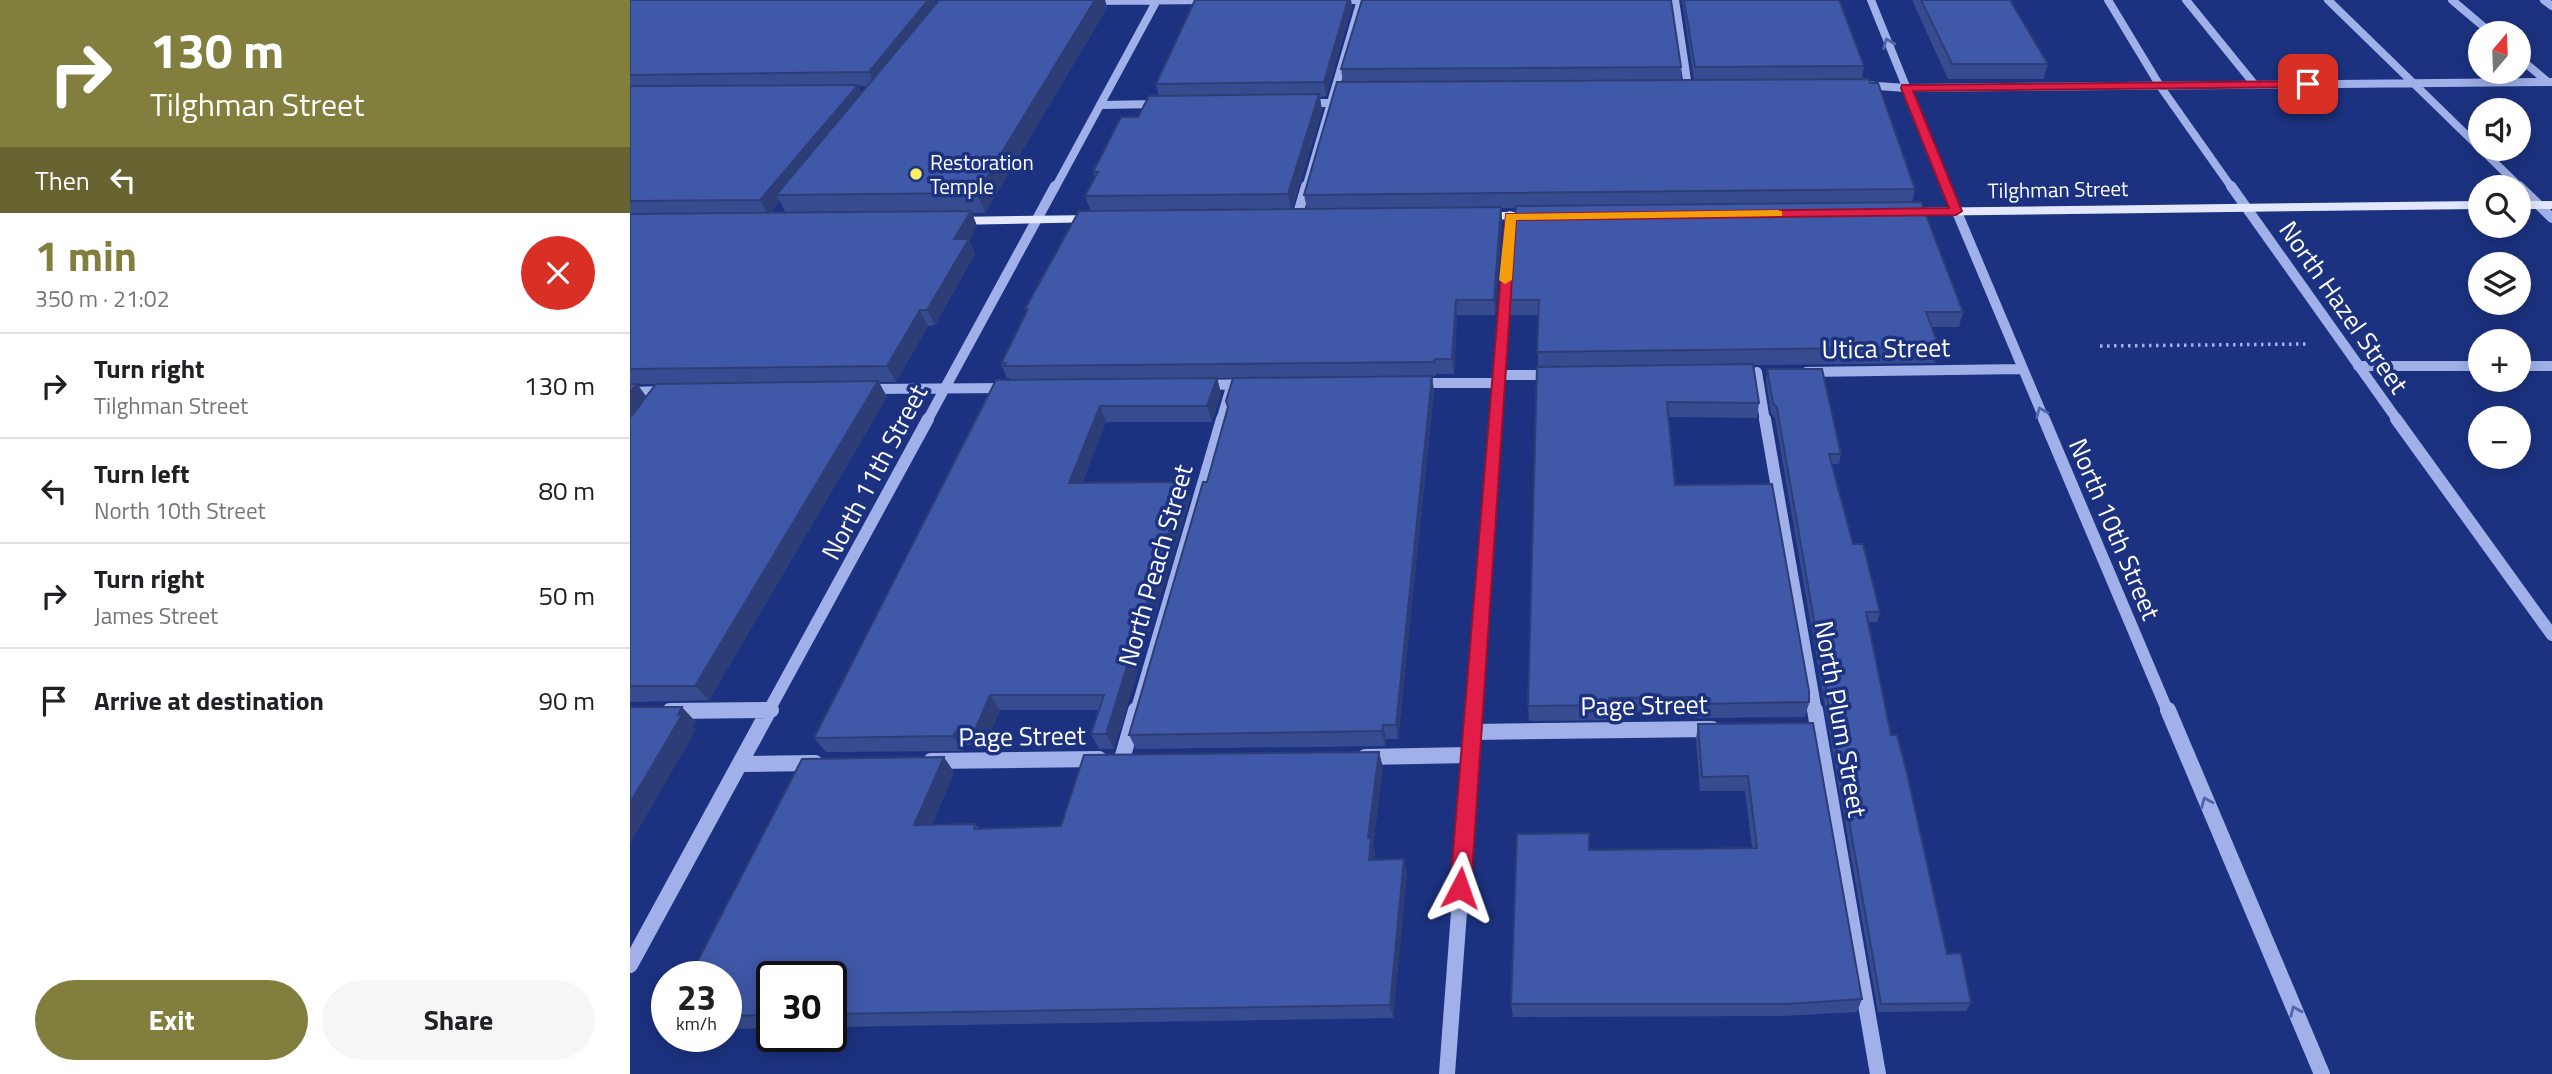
<!DOCTYPE html>
<html lang="en">
<head>
<meta charset="utf-8">
<style>
  :root { --surface:#fff; --page:#f6f6f6; --text:#202124; --muted:#757577; --line:#e0e0e0; --accent:#827e3e }
  body { margin:0; font-family:"Titillium Web",sans-serif; background:var(--page); color:var(--text); height:100vh; display:flex; flex-direction:column; font-size:26px; white-space:nowrap }
  * { box-sizing:border-box; margin:0 }
  p { font-size:23px; color:var(--muted) }
  .icon { flex:none; width:38px; height:38px; fill:none; stroke:currentColor; stroke-width:2; stroke-linecap:round; stroke-linejoin:round }
  .map { position:relative; flex:1; overflow:hidden }
  .drawer { display:flex; flex-direction:column; background:var(--surface); width:630px }
  .drawer>* { flex:none }
  .hud { background:#827e3e; color:#fff; overflow:hidden }
  .needle { width:46px; rotate:19deg }
  .fabs { position:absolute; left:1838px; top:21px; display:grid; gap:14px }
  .fabs a { display:grid; place-items:center; width:63px; height:63px; border-radius:50%; background:var(--surface); box-shadow:0 4px 18px #0003; font-size:35px }
  .speed { position:absolute; left:21px; top:961px; display:flex; gap:14px; font-size:35px; font-weight:700; text-align:center }
  .speed>* { display:grid; place-content:center; width:91px; height:91px; border-radius:50%; background:var(--surface); box-shadow:0 4px 18px #0003; line-height:1 }
  .speed small { font-size:18px; font-weight:400 }
  .speed .limit { border:4px solid #111; border-radius:10px; background:#fff; color:#111 }
  .pin { position:absolute; display:grid; place-items:center; width:60px; height:60px; color:#fff; margin:-30px; border-radius:14px; box-shadow:0 4px 10px #0006 }
  .me { position:absolute; width:77px; margin:-38px; rotate:4deg; stroke-linejoin:round; filter:drop-shadow(0 0 5px #0008) }
  .turn { display:flex; align-items:center; gap:24px; height:147px; padding:0 35px; font-size:32px }
  .turn .icon { width:91px; height:91px; stroke-width:2.5 }
  .turn b { display:block; font-size:49px; line-height:60px }
  .then { display:flex; align-items:center; height:66px; padding:0 35px; background:#0003; gap:14px; font-size:26px }
  .round { display:grid; place-items:center; flex:none; width:74px; height:74px; border-radius:37px; background:var(--page) }
  .headline { display:flex; align-items:center; justify-content:space-between; height:119px; padding:0 35px }
  h1 { font-size:42px; font-weight:700; line-height:52px; color:var(--accent) }
  .action { display:flex; gap:14px; margin-top:auto; padding:14px 35px }
  .action a { flex:1; height:80px; border-radius:42px; background:var(--accent); color:#fff; font-size:28px; font-weight:700; line-height:80px; text-align:center }
  .action a+a { background:var(--page); color:var(--text) }
  ul { padding:0; list-style:none }
  li { display:flex; align-items:center; gap:21px; height:105px; padding:0 35px; border-top:2px solid var(--line) }
  li div { flex:1 }
  li b { display:block; font-size:26px }
  li em { font-style:normal }
  main { display:flex; flex:1; min-height:0 }
  .map>svg:first-child { display:block }
</style>
</head>
<body>
<main>
<section class="drawer">
<div class="hud">
<div class="turn"><svg class="icon" aria-label="right" viewBox="0 0 24 24"><path d="M7 20v-9h11M14 6l5 5-5 5"/></svg><div><b>130 m</b>Tilghman Street</div></div>
<div class="then">Then<svg class="icon" aria-label="left" viewBox="0 0 24 24"><path d="M17 20v-9H6M10 6l-5 5 5 5"/></svg></div>
</div>
<div class="headline"><div><h1>1 min</h1><p>350 m · 21:02</p></div><a class="round" style="background:#d93025;color:#fff"><svg class="icon" aria-label="close" viewBox="0 0 24 24"><path d="M6 6l12 12M18 6L6 18"/></svg></a></div>
<ul>
<li><svg class="icon" aria-label="right" viewBox="0 0 24 24"><path d="M7 20v-9h11M14 6l5 5-5 5"/></svg><div><b>Turn right</b><p>Tilghman Street</p></div><em>130 m</em></li>
<li><svg class="icon" aria-label="left" viewBox="0 0 24 24"><path d="M17 20v-9H6M10 6l-5 5 5 5"/></svg><div><b>Turn left</b><p>North 10th Street</p></div><em>80 m</em></li>
<li><svg class="icon" aria-label="right" viewBox="0 0 24 24"><path d="M7 20v-9h11M14 6l5 5-5 5"/></svg><div><b>Turn right</b><p>James Street</p></div><em>50 m</em></li>
<li><svg class="icon" aria-label="arrive" viewBox="0 0 24 24"><path d="M6 21V4h12l-3 4 3 4H6"/></svg><div><b>Arrive at destination</b></div><em>90 m</em></li>
</ul>
<div class="action"><a>Exit</a><a>Share</a></div>
</section>
<div class="map">
<svg width="1922" height="1074" viewBox="0 0 1922 1074">
  <rect width="100%" height="100%" fill="#1c3280"/>
  <g fill="none" stroke-linecap="round" stroke-linejoin="round">
    <!-- path -->
    <path stroke="#a0b1e9" stroke-width="3.5" stroke-dasharray="2.5 4.5" stroke-linecap="butt" d="M 1470,346 L 1676,344"/>
    <!-- minor-far3 -->
    <path stroke="#a0b1e9" stroke-width="8" d="M 707,0 L 763,0
      M 1045,0 L 1058,87
      M 1241,0 L 1317,188
      M 1478,0 L 1530,86 L 1602,188
      M 1556,0 L 1625,85
      M 1698,0 L 1850,148
      M 1822,0 L 1861,33
      M 1914,0 L 1922,6
      M 459,1 L 581,0
      M 1888,57 L 1918,82
      M 1233,85 L 1276,88 L 1922,82
      M 676,103 L 700,103
      M 470,105 L 529,104
      M 1851,149 L 1891,188
      M 425,188 L 527,0
      M 676,188 L 731,0"/>
    <!-- minor-far2 -->
    <path stroke="#a0b1e9" stroke-width="10" d="M 1316,186 L 1415,421
      M 1601,186 L 1768,421
      M 1889,186 L 1922,218
      M 667,217 L 676,186
      M 1728,366 L 1850,366
      M 1888,366 L 1922,366
      M 1127,372 L 1135,421
      M 1176,372 L 1393,369
      M 868,375 L 924,375
      M 788,383 L 868,383
      M 574,385 L 616,384
      M 238,389 L 378,388
      M 0,392 L 35,391
      M 297,421 L 425,186
      M 591,421 L 601,387
      M 865,421 L 880,216"/>
    <!-- minor-far1 -->
    <path stroke="#a0b1e9" stroke-width="12" d="M 1135,419 L 1186,712
      M 1414,419 L 1538,712
      M 1766,419 L 1922,635
      M 40,711 L 141,710
      M 138,712 L 298,419
      M 506,712 L 592,419
      M 844,712 L 865,419"/>
    <!-- minor -->
    <path stroke="#a0b1e9" stroke-width="16" d="M 1185,710 L 1248,1074
      M 1538,710 L 1692,1074
      M 40,711 L 141,710
      M 841,732 L 1082,729
      M 735,757 L 840,755
      M 492,759 L 506,710
      M 301,761 L 469,759
      M 112,764 L 185,763
      M 0,965 L 139,710
      M 817,1074 L 844,710"/>
    <!-- major -->
    <path fill="#e3e8fe" fill-rule="evenodd" d="M 1850,201 L 1850,209 L 1270,216 L 1263,212 L 1270,208 Z
      M 1888,201 L 1922,201 L 1922,209 L 1888,209 Z
      M 850,212 L 910,212 L 917,216 L 910,220 L 845,219 L 843,216 Z
      M 465,215 L 472,219 L 470,222 L 322,225 L 315,221 L 322,217 Z"/>
  </g>
  <!-- wall -->
  <path fill="#374c90" fill-rule="evenodd" d="M 0,0 L 304,0 L 306,5 L 309,0 L 475,0 L 477,8 L 355,213 L 342,213 L 347,226 L 339,240 L 345,254 L 305,325 L 298,326 L 266,382 L 249,382 L 257,397 L 79,700 L 0,702 ZM 228,86 L 237,86 L 231,93 ZM 150,201 L 156,213 L 140,213 ZM 7,384 L 26,384 L 16,396 Z
    M 565,0 L 721,0 L 722,7 L 696,96 L 690,97 L 692,110 L 662,209 L 677,209 L 674,195 L 713,82 L 711,69 L 1051,67 L 1051,80 L 1064,80 L 1052,0 L 1209,0 L 1234,66 L 1232,79 L 1285,189 L 1282,203 L 1333,312 L 1329,327 L 1301,327 L 1309,347 L 1305,363 L 1123,365 L 1129,403 L 1127,418 L 1038,417 L 1045,485 L 1179,702 L 1175,717 L 1064,718 L 1064,711 L 979,713 L 979,720 L 899,721 L 898,706 L 908,367 L 908,315 L 880,315 L 879,300 L 886,208 L 871,208 L 872,221 L 865,315 L 827,315 L 824,374 L 806,374 L 806,376 L 759,377 L 804,391 L 768,739 L 756,739 L 755,746 L 506,749 L 499,735 L 577,482 L 598,408 L 596,401 L 603,378 L 587,378 L 591,393 L 582,422 L 476,422 L 452,483 L 554,482 L 560,497 L 484,749 L 469,749 L 461,734 L 469,710 L 370,710 L 355,745 L 336,745 L 333,751 L 196,752 L 184,738 L 381,380 L 380,378 L 377,378 L 371,364 L 397,312 L 395,309 L 461,211 L 455,196 L 465,178 L 463,172 L 508,117 L 529,96 L 526,84 Z
    M 1282,0 L 1380,0 L 1418,64 L 1413,79 L 1318,79 Z
    M 1137,369 L 1211,454 L 1209,464 L 1202,464 L 1223,544 L 1250,612 L 1247,622 L 1238,622 L 1261,735 L 1317,954 L 1341,1003 L 1336,1011 L 1248,1012 L 1145,418 L 1141,413 L 1136,379 Z
    M 1183,723 L 1232,999 L 1227,1012 L 1153,1016 L 883,1017 L 881,1004 L 959,850 L 1122,848 L 1115,791 L 1070,791 L 1066,739 L 1068,724 Z
    M 753,767 L 743,845 L 745,852 L 744,860 L 774,859 L 777,873 L 763,1018 L 201,1027 L 201,976 L 142,976 L 142,1028 L 96,1029 L 96,976 L 324,772 L 302,825 L 345,824 L 349,829 L 431,826 Z"/>
  <!-- shaded-wall -->
  <path fill="#2d3e76" d="M 298,0 L 304,0 L 307,9 L 245,85 L 239,72 Z
    M 465,0 L 475,0 L 477,8 L 355,213 L 347,193 Z
    M 718,0 L 721,0 L 722,7 L 696,96 L 694,82 Z
    M 228,85 L 234,99 L 146,195 L 150,201 L 138,215 L 130,200 Z
    M 689,94 L 692,110 L 661,210 L 658,194 Z
    M 871,207 L 872,221 L 865,315 L 864,300 Z
    M 341,211 L 347,226 L 339,240 L 345,254 L 305,325 L 297,310 L 324,239 Z
    M 826,300 L 827,315 L 824,374 L 822,359 Z
    M 290,310 L 298,326 L 266,382 L 257,366 Z
    M 802,376 L 804,391 L 768,739 L 766,725 Z
    M 587,378 L 591,393 L 582,422 L 577,406 Z
    M 248,381 L 257,397 L 79,700 L 65,686 Z
    M 7,384 L 18,399 L 0,421 L 0,392 Z
    M 470,406 L 476,422 L 446,499 L 439,483 Z
    M 554,482 L 560,497 L 484,749 L 476,734 Z
    M 360,695 L 370,710 L 355,745 L 345,730 Z
    M 52,707 L 66,722 L 63,727 L 66,730 L 0,844 L 0,803 Z
    M 753,725 L 756,739 L 755,746 L 752,731 Z
    M 326,731 L 336,745 L 333,751 L 323,736 Z
    M 749,752 L 753,767 L 743,845 L 745,852 L 743,874 L 739,860 L 738,838 Z
    M 314,757 L 324,772 L 296,839 L 284,825 Z
    M 774,859 L 777,873 L 763,1018 L 760,1005 Z"/>
  <!-- building -->
  <path fill="#4058a8" stroke="#2d3e76" stroke-width="2" d="M 0,0 L 298,0 L 239,72 L 0,75 Z
    M 309,0 L 465,0 L 347,193 L 146,195 Z
    M 565,0 L 718,0 L 694,82 L 526,84 Z
    M 732,0 L 1041,0 L 1051,67 L 711,69 Z
    M 1054,0 L 1209,0 L 1234,66 L 1065,67 Z
    M 1291,0 L 1380,0 L 1418,64 L 1322,64 Z
    M 1239,79 L 1240,83 L 1248,83 L 1285,189 L 674,195 L 707,82 Z
    M 228,85 L 130,200 L 0,201 L 0,86 Z
    M 689,94 L 658,194 L 455,196 L 468,172 L 463,172 L 491,117 L 508,117 L 519,96 Z
    M 1291,202 L 1333,312 L 1296,312 L 1309,347 L 907,352 L 909,300 L 879,300 L 886,206 Z
    M 871,207 L 864,300 L 826,300 L 822,359 L 805,359 L 804,362 L 374,366 L 376,363 L 371,364 L 398,309 L 395,309 L 449,211 Z
    M 341,211 L 324,239 L 339,239 L 297,310 L 290,310 L 257,366 L 0,369 L 0,214 Z
    M 1123,364 L 1129,403 L 1037,402 L 1045,485 L 1142,484 L 1179,691 L 1179,702 L 1066,704 L 1065,697 L 979,698 L 979,705 L 898,706 L 907,367 Z
    M 1137,369 L 1192,369 L 1211,454 L 1199,454 L 1223,544 L 1233,544 L 1250,612 L 1236,612 L 1261,735 L 1267,735 L 1277,773 L 1317,954 L 1331,953 L 1341,1003 L 1251,1004 L 1147,408 L 1143,403 Z
    M 802,376 L 766,725 L 753,725 L 752,731 L 499,735 L 573,482 L 577,482 L 598,407 L 596,401 L 603,378 Z
    M 587,378 L 577,406 L 470,406 L 439,483 L 554,482 L 476,734 L 461,734 L 474,695 L 360,695 L 345,730 L 326,731 L 323,736 L 184,738 L 366,380 Z
    M 248,381 L 65,686 L 0,686 L 0,418 L 26,384 Z
    M 0,384 L 7,384 L 0,392 Z
    M 0,707 L 52,707 L 48,715 L 52,715 L 0,803 Z
    M 1183,723 L 1232,999 L 1157,1004 L 881,1004 L 887,834 L 959,833 L 959,850 L 1127,848 L 1118,776 L 1072,777 L 1068,724 Z
    M 749,752 L 738,838 L 741,838 L 739,860 L 774,859 L 760,1005 L 201,1014 L 201,976 L 142,976 L 142,1015 L 96,1016 L 96,976 L 60,976 L 172,759 L 314,757 L 284,825 L 345,824 L 344,829 L 431,826 L 454,755 Z"/>
  <!-- one-way arrows -->
  <defs><path id="oneway-chevron" d="M-2-3.5L2.5 0L-2 3.5" fill="none" stroke-width="1.6" stroke-linecap="round" stroke-linejoin="round" transform="scale(1.75)"/></defs>
  <g stroke="#5165aa">
    <use href="#oneway-chevron" transform="translate(1258 43) rotate(-112)"/>
    <use href="#oneway-chevron" transform="translate(1411 412) rotate(-113)"/>
    <use href="#oneway-chevron" transform="translate(1576 802) rotate(-113)"/>
    <use href="#oneway-chevron" transform="translate(1665 1011) rotate(-113)"/>
  </g>
  <!-- route -->
  <path fill="#e11d48" stroke="#92132f" stroke-width="2" d="M 1678,81 L 1683,84 L 1681,87 L 1283,91 L 1332,211 L 1326,215 L 886,220 L 841,888 L 838,895 L 830,898 L 823,895 L 820,888 L 876,214 L 1319,208 L 1271,88 L 1272,85 Z"/>
  <!-- slow -->
  <path fill="#f59e0b" d="M 1147,210 L 1152,211 L 1152,216 L 886,220 L 882,280 L 875,284 L 869,280 L 876,214 Z"/>
  <!-- markers -->
  <circle fill="#faef5e" stroke="#1c3280" stroke-width="2.5" cx="286" cy="174" r="7"/>
  <g text-anchor="middle" dominant-baseline="central" stroke-width="7" stroke-linejoin="round" paint-order="stroke">
    <!-- far-poi labels -->
    <g font-size="21" fill="#fff" stroke="#1c3280" text-anchor="start">
      <text x="300" y="162">Restoration<tspan x="300" dy="24">Temple</tspan></text>
    </g>
    <!-- far-street labels -->
    <g font-size="21" fill="#fff" stroke="#1c3280">
      <text transform="translate(1428 189) rotate(-1)">Tilghman Street</text>
    </g>
    <!-- street labels -->
    <g font-size="26" fill="#fff" stroke="#1c3280">
      <text transform="translate(1714 307) rotate(55)">North Hazel Street</text>
      <text transform="translate(1256 348) rotate(-1)">Utica Street</text>
      <text transform="translate(244 472) rotate(-62)">North 11th Street</text>
      <text transform="translate(1485 529) rotate(67)">North 10th Street</text>
      <text transform="translate(525 565) rotate(-74)">North Peach Street</text>
      <text transform="translate(1014 705) rotate(-1)">Page Street</text>
      <text transform="translate(1211 719) rotate(80)">North Plum Street</text>
      <text transform="translate(392 736) rotate(-1)">Page Street</text>
    </g>
  </g>
</svg>
<div class="fabs">
<a><svg class="needle" viewBox="-14 -14 28 28"><path d="M0-13l5 13h-10z" fill="#e53935"/><path d="M0 13l5-13h-10z" fill="#757577"/></svg></a>
<a><svg class="icon" aria-label="sound" viewBox="0 0 24 24"><path d="M4 9h4l5-4v14l-5-4H4zM17 9q2 3 0 6"/></svg></a>
<a><svg class="icon" aria-label="search" viewBox="0 0 24 24"><circle cx="10" cy="10" r="6"/><path d="M15 15l6 6"/></svg></a>
<a><svg class="icon" aria-label="layers" viewBox="0 0 24 24"><path d="M12 4l9 5-9 5-9-5zM3 14l9 5 9-5"/></svg></a>
<a>+</a>
<a>−</a>
</div>
<div class="speed"><div>23<small>km/h</small></div><div class="limit">30</div></div>
<div class="pin" style="left:1678px;top:84px;background:#d93025"><svg class="icon" aria-label="arrive" viewBox="0 0 24 24"><path d="M6 21V4h12l-3 4 3 4H6"/></svg></div>
<svg class="me" style="left:830px;top:888px" viewBox="-20 -20 40 40"><path d="M0-17L14 15 0 8-14 15z" fill="#e11d48" stroke="#fff" stroke-width="4"/></svg>
</div>
</main>
</body>
</html>
